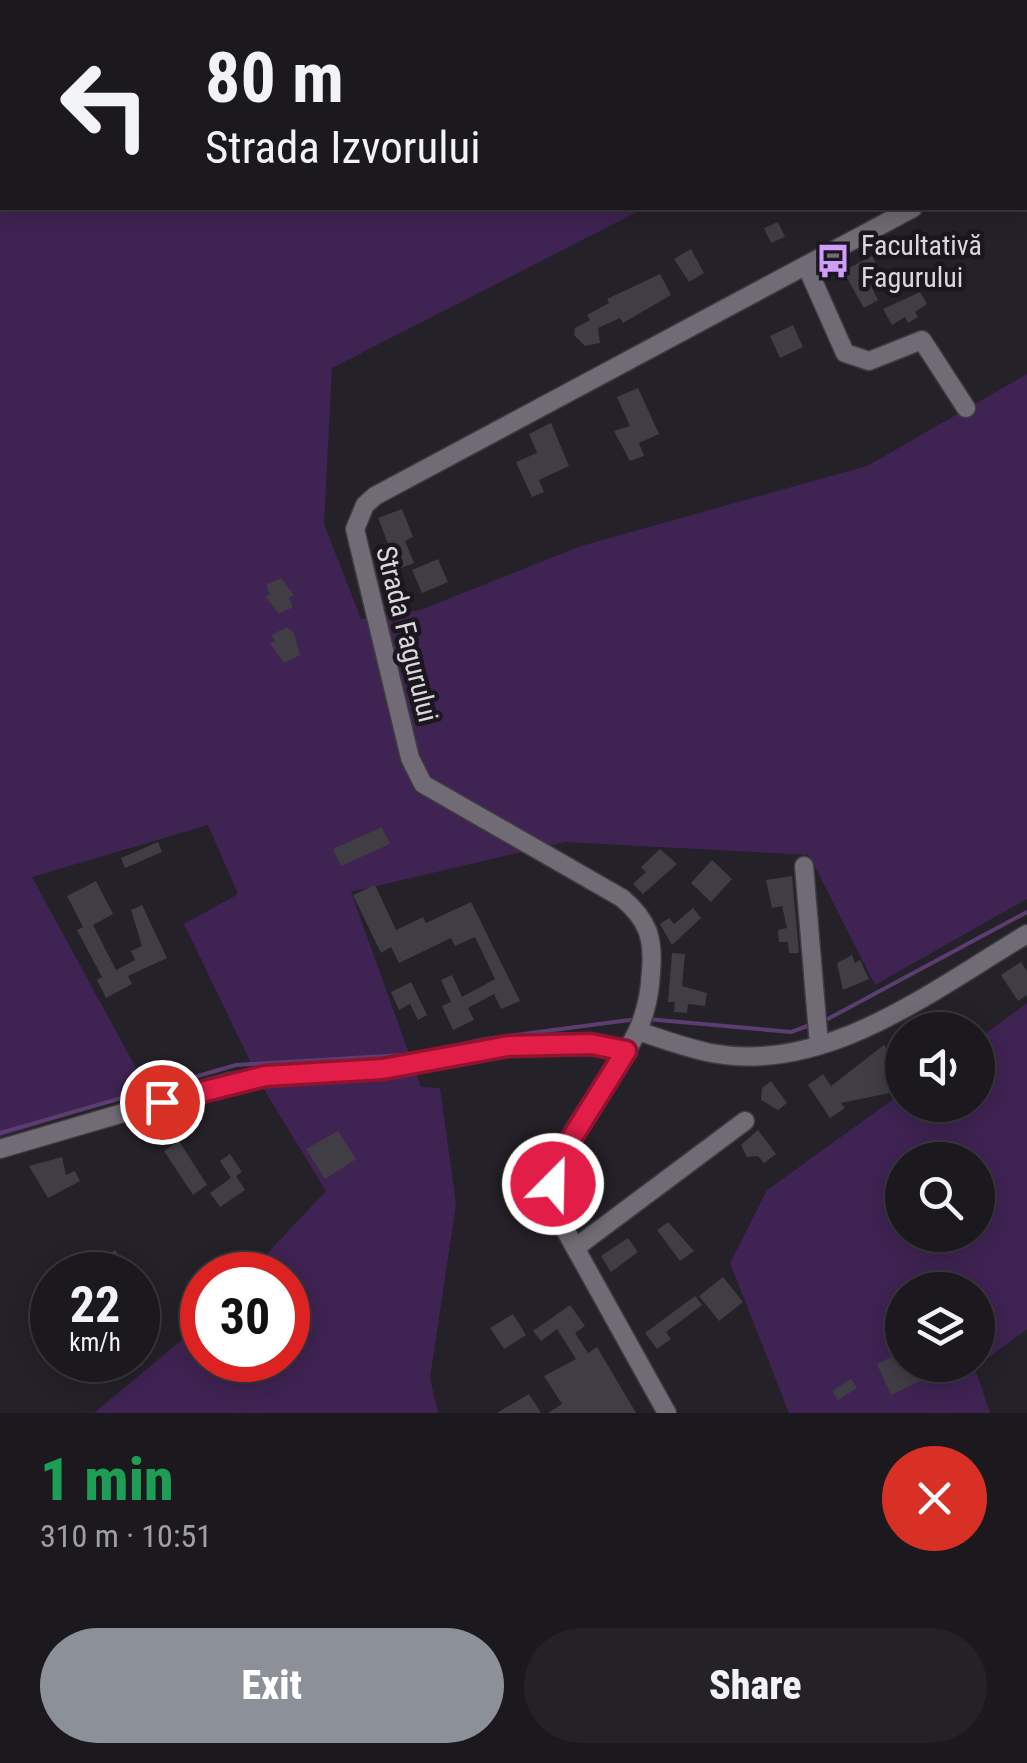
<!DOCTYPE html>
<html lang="en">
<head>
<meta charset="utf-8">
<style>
  :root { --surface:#1b191e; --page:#242227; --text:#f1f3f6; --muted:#a0a0a4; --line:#39383c; --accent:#8c9099 }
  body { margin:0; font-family:"Roboto Condensed",sans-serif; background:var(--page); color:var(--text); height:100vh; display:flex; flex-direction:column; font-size:38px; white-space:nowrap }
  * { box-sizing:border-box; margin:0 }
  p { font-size:32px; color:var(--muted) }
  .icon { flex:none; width:55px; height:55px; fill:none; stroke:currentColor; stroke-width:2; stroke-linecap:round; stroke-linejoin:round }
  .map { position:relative; height:1413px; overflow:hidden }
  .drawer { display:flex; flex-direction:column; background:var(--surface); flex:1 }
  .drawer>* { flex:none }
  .hud { position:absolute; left:0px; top:0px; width:1028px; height:210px; box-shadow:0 5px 25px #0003,0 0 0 2px var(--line); background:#1b191e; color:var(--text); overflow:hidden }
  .buttons { position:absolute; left:885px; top:1012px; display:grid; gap:20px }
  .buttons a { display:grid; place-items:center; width:110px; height:110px; border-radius:50%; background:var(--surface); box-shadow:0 5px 25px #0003,0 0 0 2px var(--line); font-size:50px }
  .speed { position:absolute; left:30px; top:1252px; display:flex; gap:20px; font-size:50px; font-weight:700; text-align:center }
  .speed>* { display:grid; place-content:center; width:130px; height:130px; border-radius:50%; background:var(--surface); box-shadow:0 5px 25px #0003,0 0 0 2px var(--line); line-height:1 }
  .speed small { font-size:25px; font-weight:400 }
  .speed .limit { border:15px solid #d22; background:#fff; color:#111 }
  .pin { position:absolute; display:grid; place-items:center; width:85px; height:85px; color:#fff; margin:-42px; border:5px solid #fff; border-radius:50%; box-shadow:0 2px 10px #0007 }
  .me { position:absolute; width:110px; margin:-55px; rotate:23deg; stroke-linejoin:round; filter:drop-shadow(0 0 8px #0008) }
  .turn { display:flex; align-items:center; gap:35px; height:210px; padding:0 40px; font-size:45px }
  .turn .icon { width:130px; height:130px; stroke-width:2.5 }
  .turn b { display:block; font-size:70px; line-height:85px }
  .round { display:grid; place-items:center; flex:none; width:105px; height:105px; border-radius:52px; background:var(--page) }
  .head { display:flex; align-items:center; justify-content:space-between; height:170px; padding:0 40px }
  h1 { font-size:60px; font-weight:800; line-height:75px; color:#1e9e55 }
  .button { display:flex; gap:20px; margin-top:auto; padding:20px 40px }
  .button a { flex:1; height:115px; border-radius:60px; background:var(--accent); color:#fff; font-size:40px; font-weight:800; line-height:115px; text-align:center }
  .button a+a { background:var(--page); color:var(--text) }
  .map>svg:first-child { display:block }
</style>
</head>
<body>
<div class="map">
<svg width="1027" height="1413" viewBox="0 0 1027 1413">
  <rect width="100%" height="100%" fill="#242128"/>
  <!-- green -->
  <path fill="#3f2353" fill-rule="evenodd" d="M 0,0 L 1027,0 L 2,2 L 2,208 L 645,208 L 332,368 L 324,524 L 361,619 L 420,610 L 581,546 L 867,466 L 1027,374 L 1027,899 L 875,985 L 809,855 L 565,842 L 351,892 L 421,1087 L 440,1088 L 456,1204 L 430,1378 L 438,1413 L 94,1413 L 202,1323 L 202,1360 L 288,1360 L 288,1275 L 247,1275 L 326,1191 L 263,1088 L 184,924 L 238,894 L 208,825 L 32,877 L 148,1090 L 0,1137 Z
    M 1027,1003 L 1027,1329 L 975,1368 L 990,1413 L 789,1413 L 730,1263 L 767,1190 L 902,1093 L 902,1105 L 978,1105 L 978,1039 ZM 902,1160 L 978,1160 L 978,1235 L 902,1235 ZM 902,1290 L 978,1290 L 978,1365 L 902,1365 Z"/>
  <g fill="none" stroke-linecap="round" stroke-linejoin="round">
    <!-- stream -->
    <path stroke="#5b3d71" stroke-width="4" d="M 647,1019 L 791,1032 L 810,1025
      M 824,1021 L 1027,912
      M 0,1133 L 236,1065 L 419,1054 L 485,1039 L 637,1019"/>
  </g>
  <!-- building -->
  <path fill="#413d45" d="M 778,222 L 785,237 L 771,243 L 764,228 Z
    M 691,249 L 704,273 L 689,282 L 674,259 Z
    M 872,256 L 879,269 L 866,276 L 878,300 L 864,308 L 843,271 Z
    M 660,274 L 671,295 L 623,323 L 620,318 L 598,328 L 600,343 L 585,346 L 574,335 L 575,328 L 590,320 L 587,315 L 609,303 L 607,299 Z
    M 920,292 L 927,304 L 915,312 L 918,317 L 908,323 L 905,317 L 892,325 L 883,309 Z
    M 793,325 L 803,347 L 780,358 L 770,336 Z
    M 638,388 L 659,434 L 639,443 L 644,456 L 630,461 L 614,431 L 630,426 L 617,397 Z
    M 551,423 L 569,466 L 539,480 L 544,492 L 532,497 L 516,462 L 537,453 L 529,434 Z
    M 402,509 L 413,537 L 405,541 L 414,563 L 398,569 L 378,518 Z
    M 438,559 L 448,582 L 422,593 L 412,570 Z
    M 281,578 L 294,595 L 289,598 L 293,607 L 279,614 L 265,596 L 270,594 L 266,585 Z
    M 287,627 L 294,633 L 300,655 L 284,663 L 270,643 L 275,641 L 271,635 Z
    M 382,827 L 390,844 L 341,866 L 333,849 Z
    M 158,842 L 162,852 L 125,868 L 121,858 Z
    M 660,849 L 677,864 L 643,894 L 633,884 L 646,872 L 641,867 Z
    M 712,860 L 732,879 L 711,902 L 691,883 Z
    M 792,876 L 799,953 L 789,953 L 788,942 L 779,942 L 778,930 L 787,928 L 782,906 L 772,908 L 766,880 Z
    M 96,881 L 113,914 L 93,925 L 116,970 L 135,960 L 131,951 L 142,946 L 131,910 L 142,905 L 167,958 L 128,976 L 132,984 L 106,998 L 97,980 L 102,977 L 77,930 L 83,927 L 67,896 Z
    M 375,885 L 396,930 L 423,917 L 426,923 L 471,902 L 520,1001 L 501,1009 L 494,994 L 468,1008 L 474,1020 L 453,1030 L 442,1006 L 451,1002 L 441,980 L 452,975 L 462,997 L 495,979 L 475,937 L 455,946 L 451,938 L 399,963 L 391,947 L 381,953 L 353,895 Z
    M 693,908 L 701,918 L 672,945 L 660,924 L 669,918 L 674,924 Z
    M 672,953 L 685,954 L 682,986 L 707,993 L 705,1006 L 688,1004 L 687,1013 L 674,1012 L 675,1002 L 668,1002 Z
    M 852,955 L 855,963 L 860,960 L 869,979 L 843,990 L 837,963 Z
    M 1021,962 L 1027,971 L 1027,995 L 1018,1001 L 1001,975 Z
    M 411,982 L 427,1015 L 418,1020 L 410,1004 L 399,1010 L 391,992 Z
    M 884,1045 L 887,1050 L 891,1047 L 902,1062 L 902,1077 L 890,1086 L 895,1092 L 841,1103 L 845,1108 L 830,1118 L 808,1085 L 823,1074 L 831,1086 Z
    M 771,1081 L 787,1103 L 778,1110 L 761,1100 L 762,1088 Z
    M 758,1130 L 776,1154 L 764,1163 L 758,1156 L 747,1157 L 741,1145 Z
    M 338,1131 L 356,1159 L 325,1179 L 306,1149 Z
    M 179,1141 L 207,1185 L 193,1195 L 164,1151 Z
    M 230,1154 L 242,1172 L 236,1176 L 245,1190 L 220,1207 L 210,1193 L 231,1178 L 220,1161 Z
    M 62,1157 L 66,1175 L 75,1171 L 80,1181 L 48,1198 L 29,1166 Z
    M 668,1222 L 694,1251 L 680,1261 L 657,1230 Z
    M 628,1238 L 638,1252 L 611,1272 L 601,1256 Z
    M 115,1250 L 125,1264 L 132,1275 L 114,1275 L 103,1258 Z
    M 723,1277 L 743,1302 L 719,1321 L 699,1296 Z
    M 695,1296 L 702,1305 L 666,1332 L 671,1339 L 657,1349 L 645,1333 Z
    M 570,1305 L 585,1326 L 575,1333 L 588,1353 L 597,1347 L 636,1413 L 548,1413 L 562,1404 L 544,1376 L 576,1359 L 557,1329 L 541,1341 L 533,1331 Z
    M 513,1314 L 526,1335 L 504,1349 L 490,1328 Z
    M 902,1352 L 902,1365 L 912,1365 L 920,1381 L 891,1395 L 877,1364 Z
    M 851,1379 L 857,1388 L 838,1400 L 832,1391 Z
    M 529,1394 L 541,1413 L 497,1413 Z"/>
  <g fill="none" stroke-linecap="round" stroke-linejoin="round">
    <!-- minor casing -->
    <g stroke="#3f3b41" stroke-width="21">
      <path id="minor" d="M 1025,148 L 1027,147
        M 806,265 L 845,353 L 869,361 L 922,340 L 966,408
        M 804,866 L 819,1045
        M 638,1031 C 662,1039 686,1048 711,1053 C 827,1075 934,989 1027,934
        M 0,1149 L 229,1082 C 280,1074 331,1076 382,1069 C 465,1058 543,1029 626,1051
        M 575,1248 L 745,1121
        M 667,1413 L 558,1217 C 534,1157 613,1084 637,1032 C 646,1013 650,992 651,972 C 654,938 648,920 622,898 L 423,784 L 410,758 L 355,529 L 365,505 L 375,496 L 913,208"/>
    </g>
    <!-- minor -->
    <use href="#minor" stroke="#706b74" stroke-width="18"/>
  </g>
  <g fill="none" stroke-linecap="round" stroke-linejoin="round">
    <!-- route casing -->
    <g stroke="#92132f" stroke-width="25">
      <path id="route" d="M 162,1102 L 265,1076 L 383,1069 L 508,1046 L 591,1044 L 626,1051 L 558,1160 L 553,1184"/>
    </g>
    <!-- route -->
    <use href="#route" stroke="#e11d48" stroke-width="18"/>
  </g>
  <!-- icons -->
  <defs>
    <g id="bus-bare" transform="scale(2.7)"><path d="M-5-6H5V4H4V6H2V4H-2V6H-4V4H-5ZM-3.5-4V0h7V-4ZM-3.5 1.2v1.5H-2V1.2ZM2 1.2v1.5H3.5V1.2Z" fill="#d29cfd" stroke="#1b171e" stroke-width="2.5" paint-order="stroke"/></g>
  </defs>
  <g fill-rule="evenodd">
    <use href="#bus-bare" x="833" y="261"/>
  </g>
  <g text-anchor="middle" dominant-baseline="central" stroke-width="9" stroke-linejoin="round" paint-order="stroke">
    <!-- poi labels -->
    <g font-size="28" fill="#dad8dd" stroke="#1b171e" text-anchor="start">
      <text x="861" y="245">Facultativă<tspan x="861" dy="32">Fagurului</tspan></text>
    </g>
    <!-- street labels -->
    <g font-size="28" fill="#dad8dd" stroke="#1b171e">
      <text transform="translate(407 634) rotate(76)">Strada Fagurului</text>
    </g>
  </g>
</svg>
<div class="buttons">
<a><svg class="icon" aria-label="sound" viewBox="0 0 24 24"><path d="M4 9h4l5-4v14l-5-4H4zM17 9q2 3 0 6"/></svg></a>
<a><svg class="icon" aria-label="search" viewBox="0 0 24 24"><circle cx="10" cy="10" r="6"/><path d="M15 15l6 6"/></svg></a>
<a><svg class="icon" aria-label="layers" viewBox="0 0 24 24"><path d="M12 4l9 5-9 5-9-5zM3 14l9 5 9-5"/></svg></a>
</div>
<div class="speed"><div>22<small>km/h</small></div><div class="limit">30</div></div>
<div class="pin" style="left:162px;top:1102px;background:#d93025"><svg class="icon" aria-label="arrive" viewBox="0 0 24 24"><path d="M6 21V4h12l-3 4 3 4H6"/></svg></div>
<svg class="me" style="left:553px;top:1184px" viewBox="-20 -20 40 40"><circle r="17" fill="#e11d48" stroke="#fff" stroke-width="3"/><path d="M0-11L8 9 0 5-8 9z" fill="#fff"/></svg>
<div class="hud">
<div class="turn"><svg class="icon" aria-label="left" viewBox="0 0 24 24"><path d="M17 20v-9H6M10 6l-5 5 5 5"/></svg><div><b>80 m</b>Strada Izvorului</div></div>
</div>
</div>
<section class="drawer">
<div class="head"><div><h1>1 min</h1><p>310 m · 10:51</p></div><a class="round" style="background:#d93025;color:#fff"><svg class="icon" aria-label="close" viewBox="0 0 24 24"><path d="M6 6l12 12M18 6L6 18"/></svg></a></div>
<div class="button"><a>Exit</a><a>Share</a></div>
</section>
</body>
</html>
